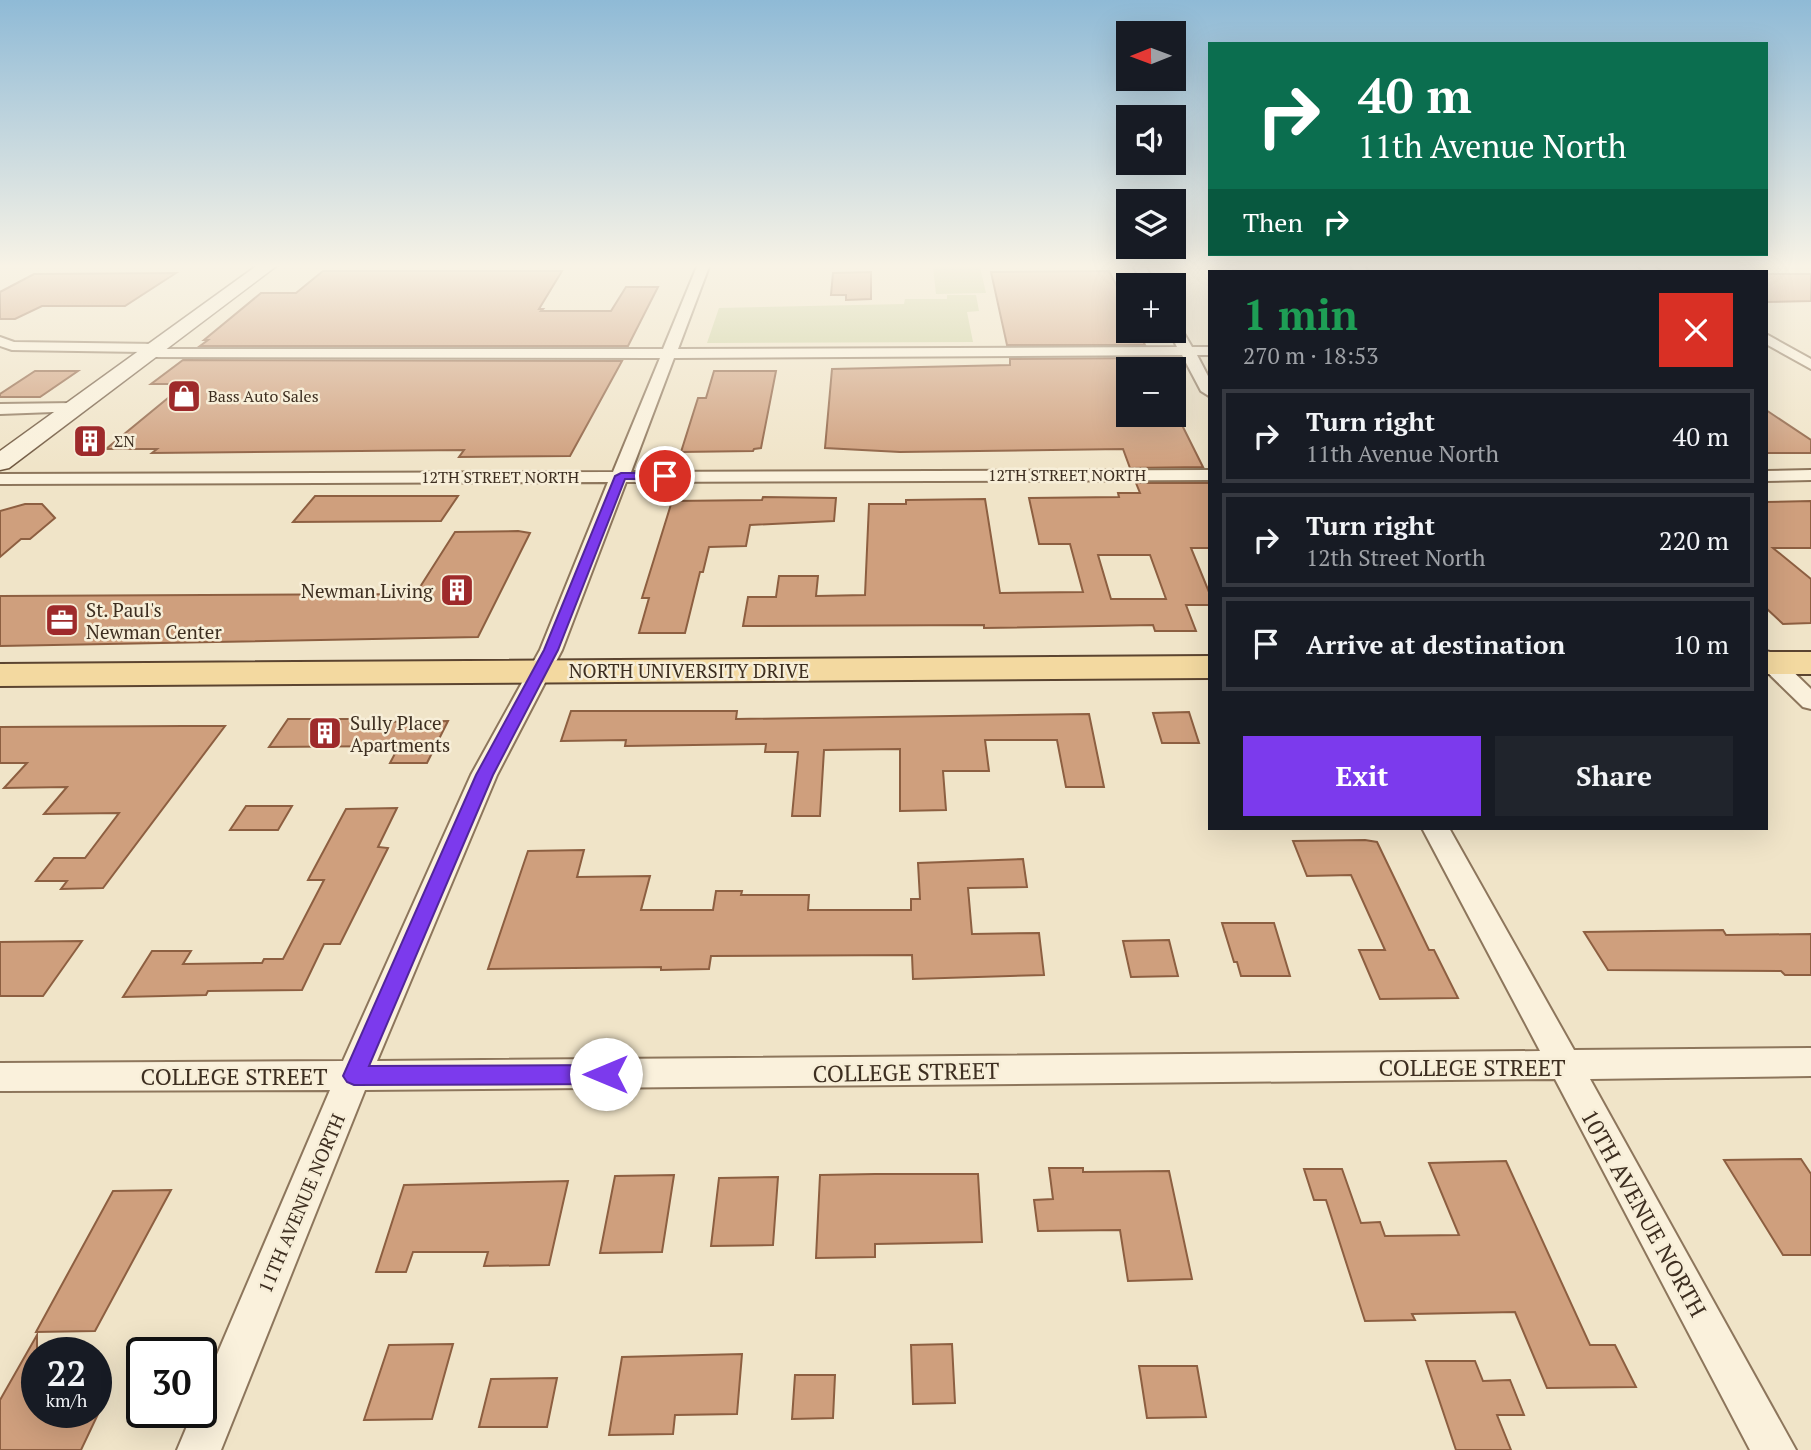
<!DOCTYPE html>
<html lang="en">
<head>
<meta charset="utf-8">
<style>
  :root { --surface:#171b24; --page:#20242c; --text:#f1f3f6; --muted:#9ea1a6; --line:#363941; --accent:#7c3aed }
  body { margin:0; font-family:"PT Serif",serif; background:var(--page); color:var(--text); height:100vh; display:flex; flex-direction:column; font-size:26px; white-space:nowrap }
  * { box-sizing:border-box; margin:0 }
  p { font-size:23px; color:var(--muted) }
  .icon { flex:none; width:38px; height:38px; fill:none; stroke:currentColor; stroke-width:2; stroke-linecap:round; stroke-linejoin:round }
  .map { position:relative; flex:1; overflow:hidden }
  .sheet { position:absolute; left:1208px; top:270px; width:560px; height:560px; display:flex; flex-direction:column; background:var(--surface); border-radius:0px; box-shadow:0 7px 28px #0002 }
  .sheet>* { flex:none }
  .banner { position:absolute; left:1208px; top:42px; width:560px; height:214px; border-radius:0px; box-shadow:0 7px 28px #0002; background:#0b6e4f; color:#fff; overflow:hidden }
  .needle { width:46px; rotate:269deg }
  .controls { position:absolute; left:1116px; top:21px; display:grid; gap:14px }
  .controls a { display:grid; place-items:center; width:70px; height:70px; border-radius:0px; background:var(--surface); box-shadow:0 7px 28px #0002; font-size:35px }
  .speed { position:absolute; left:21px; top:1337px; display:flex; gap:14px; font-size:35px; font-weight:700; text-align:center }
  .speed>* { display:grid; place-content:center; width:91px; height:91px; border-radius:50%; background:var(--surface); box-shadow:0 7px 28px #0002; line-height:1 }
  .speed small { font-size:18px; font-weight:400 }
  .speed .limit { border:4px solid #111; border-radius:10px; background:#fff; color:#111 }
  .pin { position:absolute; display:grid; place-items:center; width:60px; height:60px; color:#fff; margin:-30px; border:4px solid #fff; border-radius:50%; box-shadow:0 2px 7px #0007 }
  .me { position:absolute; width:77px; margin:-38px; rotate:270deg; stroke-linejoin:round; filter:drop-shadow(0 0 5px #0008) }
  .turn { display:flex; align-items:center; gap:24px; height:147px; padding:0 35px; font-size:32px }
  .turn .icon { width:91px; height:91px; stroke-width:2.5 }
  .turn b { display:block; font-size:49px; line-height:60px }
  .then { display:flex; align-items:center; height:66px; padding:0 35px; background:#0003; gap:14px; font-size:26px }
  .round { display:grid; place-items:center; flex:none; width:74px; height:74px; border-radius:0px; background:var(--page) }
  .summary { display:flex; align-items:center; justify-content:space-between; height:119px; padding:0 35px }
  h1 { font-size:42px; font-weight:700; line-height:52px; color:#1e9e55 }
  .cta { display:flex; gap:14px; margin-top:auto; padding:14px 35px }
  .cta a { flex:1; height:80px; border-radius:0px; background:var(--accent); color:#fff; font-size:28px; font-weight:700; line-height:80px; text-align:center }
  .cta a+a { background:var(--page); color:var(--text) }
  ul { padding:0; list-style:none }
  li { display:flex; align-items:center; gap:21px; height:94px; margin:0 14px 10px; padding:0 21px; border:4px solid var(--line); border-radius:0px }
  li div { flex:1 }
  li b { display:block; font-size:26px }
  li em { font-style:normal }
  .map>svg:first-child { display:block }
</style>
</head>
<body>
<div class="map">
<svg width="1811" height="1450" viewBox="0 0 1811 1450">
  <rect width="100%" height="100%" fill="#f0e4c8"/>
  <!-- green -->
  <path fill="#c9cf9b" d="M 933,267 L 980,267 L 986,293 L 936,294 Z
    M 947,295 L 976,295 L 979,311 L 967,312 L 973,342 L 707,343 L 719,308 L 904,304 L 905,299 L 947,299 Z"/>
  <!-- building -->
  <path fill="#cf9f7d" stroke="#8d5f41" stroke-width="2" fill-rule="evenodd" d="M 323,271 L 562,271 L 539,309 L 543,309 L 541,311 L 611,311 L 626,287 L 658,287 L 628,346 L 200,346 L 208,340 L 204,340 L 261,293 L 296,293 Z
    M 1109,271 L 1129,310 L 1129,331 L 1138,331 L 1145,345 L 1007,345 L 991,272 Z
    M 871,272 L 871,299 L 846,300 L 846,295 L 831,295 L 833,273 Z
    M 176,273 L 125,306 L 42,306 L 15,319 L 0,319 L 0,292 L 34,274 Z
    M 1766,274 L 1811,274 L 1811,301 L 1766,302 Z
    M 1151,358 L 1156,369 L 1129,369 L 1129,415 L 1177,415 L 1203,467 L 1130,468 L 1123,449 L 900,452 L 825,448 L 832,369 L 1010,365 L 1010,359 Z
    M 183,360 L 622,361 L 570,456 L 459,457 L 464,450 L 152,453 L 157,449 L 106,449 L 185,384 L 151,384 Z
    M 35,371 L 78,371 L 40,397 L 0,397 L 0,394 Z
    M 714,371 L 776,371 L 761,448 L 754,449 L 753,451 L 681,452 L 698,398 L 706,398 Z
    M 1766,410 L 1811,440 L 1811,453 L 1766,453 Z
    M 1136,483 L 1209,483 L 1209,548 L 1191,548 L 1209,592 L 1209,605 L 1186,605 L 1196,631 L 1155,631 L 1153,625 L 984,628 L 984,625 L 743,626 L 748,597 L 776,597 L 779,576 L 818,576 L 816,596 L 865,595 L 869,504 L 906,504 L 906,500 L 985,499 L 1000,593 L 1083,592 L 1070,544 L 1039,544 L 1029,498 L 1119,497 L 1118,493 L 1140,493 ZM 1098,555 L 1150,555 L 1166,599 L 1111,599 Z
    M 315,496 L 458,496 L 441,521 L 293,522 Z
    M 763,497 L 836,498 L 834,521 L 750,525 L 746,546 L 709,547 L 703,572 L 700,572 L 685,633 L 639,633 L 649,598 L 642,598 L 672,501 L 762,500 Z
    M 1811,501 L 1811,548 L 1773,548 L 1811,579 L 1811,623 L 1783,624 L 1766,608 L 1766,502 Z
    M 25,504 L 42,504 L 55,518 L 30,539 L 21,539 L 0,557 L 0,511 Z
    M 518,531 L 530,533 L 478,637 L 0,646 L 0,596 L 404,594 L 420,587 L 455,532 Z
    M 571,711 L 737,711 L 736,719 L 1089,714 L 1104,787 L 1066,787 L 1057,740 L 985,740 L 989,771 L 943,771 L 946,810 L 900,811 L 900,749 L 824,750 L 820,816 L 792,816 L 798,752 L 765,752 L 766,744 L 625,746 L 626,740 L 561,741 Z
    M 1189,712 L 1199,743 L 1162,743 L 1153,713 Z
    M 288,719 L 380,719 L 378,722 L 448,721 L 427,763 L 390,763 L 399,746 L 269,747 Z
    M 184,726 L 225,726 L 103,888 L 61,889 L 67,881 L 36,881 L 54,858 L 85,858 L 119,813 L 44,814 L 67,787 L 4,788 L 27,763 L 0,763 L 0,727 Z
    M 246,806 L 292,806 L 278,830 L 230,830 Z
    M 397,808 L 378,847 L 388,848 L 340,944 L 324,944 L 302,990 L 208,991 L 206,995 L 123,997 L 152,951 L 191,951 L 183,964 L 262,963 L 264,959 L 283,959 L 324,880 L 308,880 L 346,809 Z
    M 1365,840 L 1377,842 L 1429,950 L 1434,950 L 1458,998 L 1380,999 L 1359,950 L 1385,950 L 1351,875 L 1307,876 L 1293,841 Z
    M 584,850 L 577,877 L 650,876 L 641,910 L 713,910 L 716,891 L 742,891 L 741,895 L 809,895 L 808,910 L 911,910 L 911,899 L 920,899 L 918,863 L 1023,859 L 1027,887 L 968,888 L 972,934 L 1039,933 L 1044,975 L 913,979 L 912,955 L 711,956 L 709,969 L 661,970 L 661,967 L 488,969 L 528,851 Z
    M 1222,923 L 1274,923 L 1290,976 L 1241,976 L 1237,962 L 1234,962 Z
    M 1723,930 L 1726,935 L 1811,934 L 1811,975 L 1785,975 L 1781,971 L 1608,970 L 1584,932 Z
    M 1169,940 L 1178,976 L 1131,977 L 1123,941 Z
    M 82,941 L 43,996 L 0,996 L 0,942 Z
    M 1801,1159 L 1811,1174 L 1811,1255 L 1783,1255 L 1724,1160 Z
    M 1506,1161 L 1590,1345 L 1615,1345 L 1636,1387 L 1547,1388 L 1515,1312 L 1412,1314 L 1415,1320 L 1365,1321 L 1326,1200 L 1314,1200 L 1304,1169 L 1342,1169 L 1361,1223 L 1380,1222 L 1385,1236 L 1459,1235 L 1429,1163 Z
    M 1049,1168 L 1083,1168 L 1083,1172 L 1169,1171 L 1192,1279 L 1128,1281 L 1120,1230 L 1038,1231 L 1034,1200 L 1053,1199 Z
    M 875,1174 L 978,1174 L 982,1242 L 875,1244 L 875,1257 L 816,1258 L 820,1175 Z
    M 674,1175 L 662,1252 L 600,1253 L 615,1176 Z
    M 778,1177 L 773,1245 L 711,1246 L 719,1178 Z
    M 568,1181 L 549,1265 L 484,1266 L 488,1252 L 413,1252 L 406,1272 L 376,1272 L 404,1185 Z
    M 171,1190 L 95,1331 L 36,1332 L 113,1191 Z
    M 37,1335 L 37,1412 L 99,1412 L 81,1450 L 0,1450 L 0,1400 Z
    M 453,1344 L 432,1419 L 364,1420 L 389,1345 Z
    M 952,1344 L 955,1403 L 913,1404 L 911,1345 Z
    M 742,1354 L 737,1414 L 675,1415 L 673,1434 L 609,1435 L 622,1357 Z
    M 1426,1361 L 1475,1361 L 1483,1381 L 1510,1380 L 1524,1415 L 1497,1415 L 1511,1450 L 1456,1450 Z
    M 1139,1366 L 1197,1366 L 1206,1417 L 1147,1418 Z
    M 795,1375 L 835,1375 L 833,1418 L 792,1419 Z
    M 557,1378 L 547,1427 L 479,1427 L 491,1379 Z"/>
  <g fill="none" stroke-linecap="round" stroke-linejoin="round">
    <!-- street casing -->
    <g stroke="#8d765c" stroke-width="4">
      <path id="street" d="M 698,264 L 710,264 L 678,349 L 1177,347 L 1169,331 L 1174,331 L 1174,324 L 1179,325 L 1192,347 L 1209,347 L 1209,355 L 1197,355 L 1209,378 L 1209,396 L 1201,391 L 1182,355 L 674,358 L 631,472 L 1209,470 L 1209,480 L 626,482 L 562,650 L 497,775 L 377,1061 L 1540,1051 L 1422,828 L 1449,828 L 1574,1050 L 1811,1048 L 1811,1076 L 1590,1079 L 1796,1450 L 1750,1450 L 1555,1079 L 365,1090 L 221,1450 L 177,1450 L 193,1412 L 201,1412 L 201,1392 L 330,1090 L 0,1091 L 0,1063 L 343,1061 L 471,775 L 540,650 L 608,482 L 0,484 L 0,474 L 613,472 L 660,358 L 150,357 L 145,356 L 143,352 L 12,350 L 0,346 L 0,337 L 14,342 L 156,344 L 161,345 L 163,349 L 663,349 Z
        M 1132,264 L 1144,264 L 1156,285 L 1144,285 Z
        M 1348,264 L 1361,264 L 1368,271 L 1355,271 Z
        M 1635,264 L 1650,264 L 1660,271 L 1645,271 Z
        M 1766,334 L 1811,359 L 1811,369 L 1766,344 Z
        M 74,403 L 80,405 L 82,408 L 80,411 L 0,414 L 0,404 Z
        M 1811,470 L 1811,480 L 1766,481 L 1766,471 Z
        M 1766,651 L 1774,653 L 1811,689 L 1811,709 L 1803,707 L 1766,671 Z"/>
    </g>
    <!-- secondary casing -->
    <g stroke="#6f573f" stroke-width="3">
      <path id="secondary" d="M 259,264 L 279,264 L 9,468 L 0,470 L 0,451 Z"/>
    </g>
    <!-- primary casing -->
    <g stroke="#5b4430" stroke-width="4">
      <path id="primary" d="M 1766,652 L 1811,652 L 1811,674 L 1766,674 Z
        M 1209,656 L 1209,678 L 0,686 L 0,664 Z"/>
    </g>
    <!-- street -->
    <use href="#street" fill="#faf1dc" fill-rule="evenodd"/>
    <!-- secondary -->
    <use href="#secondary" fill="#faf1dc" fill-rule="evenodd"/>
    <!-- primary -->
    <use href="#primary" fill="#f3d9a0" fill-rule="evenodd"/>
  </g>
  <!-- sky -->
  <linearGradient id="sky" x2="0" y2="1"><stop stop-color="#8fbad6"/><stop offset="0.57" stop-color="#f8f3e6"/><stop offset="1" stop-color="#f8f3e6" stop-opacity="0"/></linearGradient>
  <rect width="1811" height="467" fill="url(#sky)"/>
  <!-- route -->
  <path fill="#7c3aed" stroke="#51269a" stroke-width="2" d="M 621,473 L 665,473 L 671,476 L 665,479 L 625,479 L 558,650 L 493,775 L 369,1066 L 606,1065 L 613,1068 L 617,1074 L 613,1081 L 606,1084 L 354,1085 L 347,1082 L 343,1076 L 476,775 L 544,650 L 615,476 Z"/>
  <!-- icons -->
  <defs>
    <g id="shop-square" transform="scale(1.75)"><rect x="-9" y="-9" width="18" height="18" rx="4" fill="#9e2a2b" stroke="#f7eed8"/><path d="M-5-2.5h2.3a2.7 3.5 0 0 1 5.4 0H5L5.5 6h-11ZM-1.5-2.5h3a1.5 2.3 0 0 0-3 0Z" fill="#fff"/></g>
    <g id="building-square" transform="scale(1.75)"><rect x="-9" y="-9" width="18" height="18" rx="4" fill="#9e2a2b" stroke="#f7eed8"/><path d="M-4-6H4V6H1V3H-1V6H-4ZM-2.5-4.3h1.7v1.8h-1.7ZM.8-4.3h1.7v1.8H.8ZM-2.5-1h1.7V.8h-1.7ZM.8-1h1.7V.8H.8Z" fill="#fff"/></g>
    <g id="office-square" transform="scale(1.75)"><rect x="-9" y="-9" width="18" height="18" rx="4" fill="#9e2a2b" stroke="#f7eed8"/><path d="M-6-3h4V-5.5h4V-3h4V5H-6ZM-1-4.5V-3h2v-1.5ZM-6 0V1H6V0Z" fill="#fff"/></g>
  </defs>
  <g fill-rule="evenodd">
    <use href="#shop-square" x="184" y="396"/>
    <use href="#building-square" x="90" y="441"/>
    <use href="#building-square" x="457" y="590"/>
    <use href="#office-square" x="62" y="620"/>
    <use href="#building-square" x="325" y="733"/>
  </g>
  <g text-anchor="middle" dominant-baseline="central" stroke-width="5" stroke-linejoin="round" paint-order="stroke">
    <!-- far-poi labels -->
    <g font-size="16" fill="#3d2e20" stroke="#f7eed8" text-anchor="start">
      <text x="208" y="396">Bass Auto Sales</text>
      <text x="114" y="441">ΣΝ</text>
    </g>
    <!-- far-street labels -->
    <g font-size="16" fill="#3d2e20" stroke="#f7eed8">
      <text x="1067" y="475">12TH STREET NORTH</text>
      <text x="500" y="477">12TH STREET NORTH</text>
    </g>
    <!-- poi labels -->
    <g font-size="19" fill="#3d2e20" stroke="#f7eed8" text-anchor="start">
      <text x="433" y="590" text-anchor="end">Newman Living</text>
      <text x="86" y="609">St. Paul's<tspan x="86" dy="22">Newman Center</tspan></text>
      <text x="350" y="722">Sully Place<tspan x="350" dy="22">Apartments</tspan></text>
    </g>
    <!-- street labels -->
    <g font-size="19" fill="#3d2e20" stroke="#f7eed8">
      <text x="689" y="670">NORTH UNIVERSITY DRIVE</text>
      <text transform="translate(301 1203) rotate(-67)">11TH AVENUE NORTH</text>
    </g>
    <!-- near-street labels -->
    <g font-size="23" fill="#3d2e20" stroke="#f7eed8">
      <text x="1472" y="1067">COLLEGE STREET</text>
      <text transform="translate(906 1072) rotate(-1)">COLLEGE STREET</text>
      <text x="234" y="1076">COLLEGE STREET</text>
      <text transform="translate(1644 1213) rotate(61)">10TH AVENUE NORTH</text>
    </g>
  </g>
</svg>
<div class="controls">
<a><svg class="needle" viewBox="-14 -14 28 28"><path d="M0-13l5 13h-10z" fill="#e53935"/><path d="M0 13l5-13h-10z" fill="#9ea1a6"/></svg></a>
<a><svg class="icon" aria-label="sound" viewBox="0 0 24 24"><path d="M4 9h4l5-4v14l-5-4H4zM17 9q2 3 0 6"/></svg></a>
<a><svg class="icon" aria-label="layers" viewBox="0 0 24 24"><path d="M12 4l9 5-9 5-9-5zM3 14l9 5 9-5"/></svg></a>
<a>+</a>
<a>−</a>
</div>
<div class="speed"><div>22<small>km/h</small></div><div class="limit">30</div></div>
<div class="pin" style="left:665px;top:476px;background:#d93025"><svg class="icon" aria-label="arrive" viewBox="0 0 24 24"><path d="M6 21V4h12l-3 4 3 4H6"/></svg></div>
<svg class="me" style="left:606px;top:1074px" viewBox="-20 -20 40 40"><circle r="19" fill="#fff"/><path d="M0-13L10 11 0 6-10 11z" fill="#7c3aed"/></svg>
<div class="banner">
<div class="turn"><svg class="icon" aria-label="right" viewBox="0 0 24 24"><path d="M7 20v-9h11M14 6l5 5-5 5"/></svg><div><b>40 m</b>11th Avenue North</div></div>
<div class="then">Then<svg class="icon" aria-label="right" viewBox="0 0 24 24"><path d="M7 20v-9h11M14 6l5 5-5 5"/></svg></div>
</div>
<section class="sheet">
<div class="summary"><div><h1>1 min</h1><p>270 m · 18:53</p></div><a class="round" style="background:#d93025;color:#fff"><svg class="icon" aria-label="close" viewBox="0 0 24 24"><path d="M6 6l12 12M18 6L6 18"/></svg></a></div>
<ul>
<li><svg class="icon" aria-label="right" viewBox="0 0 24 24"><path d="M7 20v-9h11M14 6l5 5-5 5"/></svg><div><b>Turn right</b><p>11th Avenue North</p></div><em>40 m</em></li>
<li><svg class="icon" aria-label="right" viewBox="0 0 24 24"><path d="M7 20v-9h11M14 6l5 5-5 5"/></svg><div><b>Turn right</b><p>12th Street North</p></div><em>220 m</em></li>
<li><svg class="icon" aria-label="arrive" viewBox="0 0 24 24"><path d="M6 21V4h12l-3 4 3 4H6"/></svg><div><b>Arrive at destination</b></div><em>10 m</em></li>
</ul>
<div class="cta"><a>Exit</a><a>Share</a></div>
</section>
</div>
</body>
</html>
